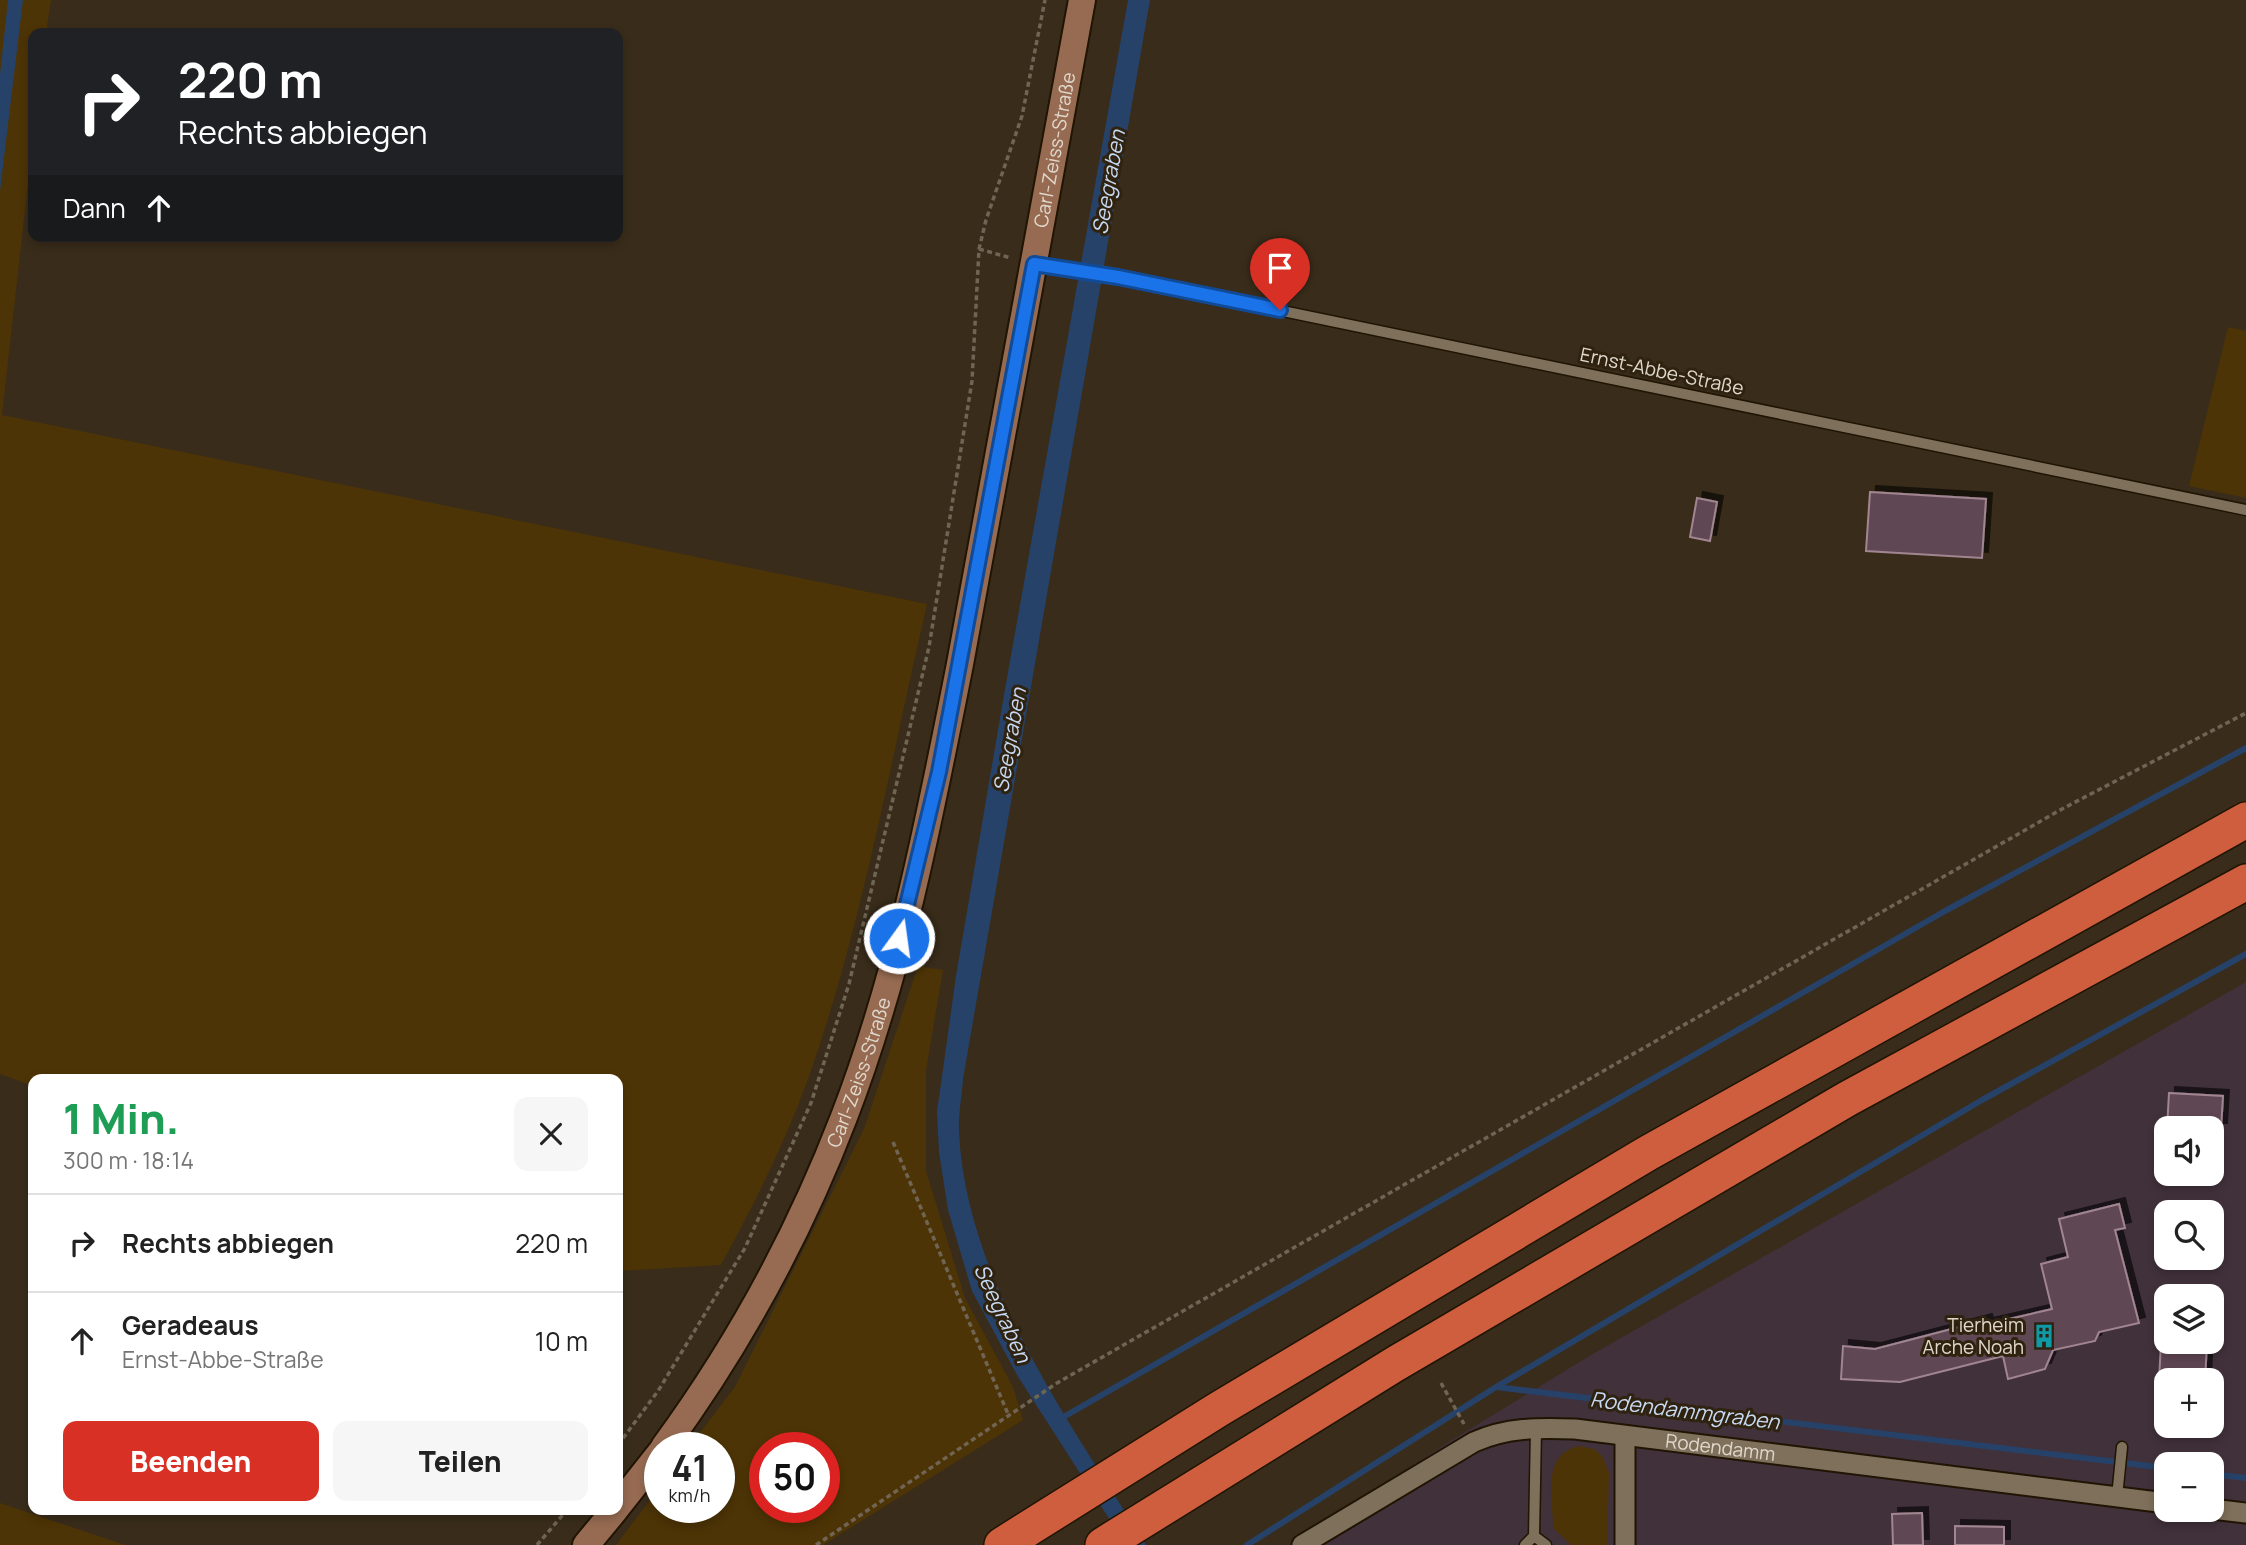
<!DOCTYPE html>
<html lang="de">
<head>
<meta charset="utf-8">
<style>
  :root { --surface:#fff; --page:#f6f6f6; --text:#222; --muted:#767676; --line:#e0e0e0; --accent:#d93025 }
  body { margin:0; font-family:Manrope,sans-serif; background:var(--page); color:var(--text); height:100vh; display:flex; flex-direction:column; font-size:26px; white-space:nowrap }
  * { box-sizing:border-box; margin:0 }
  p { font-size:23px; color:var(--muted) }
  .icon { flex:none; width:38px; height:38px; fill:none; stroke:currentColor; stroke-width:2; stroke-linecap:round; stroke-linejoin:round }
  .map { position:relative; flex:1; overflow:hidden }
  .drawer { position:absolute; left:28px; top:1074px; width:595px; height:441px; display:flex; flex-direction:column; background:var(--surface); border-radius:14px; box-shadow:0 4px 10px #0003 }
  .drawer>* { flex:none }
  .hud { position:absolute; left:28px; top:28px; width:595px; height:214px; border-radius:14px; box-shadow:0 4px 10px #0003; background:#202124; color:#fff; overflow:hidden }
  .controls { position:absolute; left:2154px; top:1116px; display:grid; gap:14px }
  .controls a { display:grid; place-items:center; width:70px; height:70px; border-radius:14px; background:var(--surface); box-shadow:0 4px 10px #0003; font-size:35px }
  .speed { position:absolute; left:644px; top:1432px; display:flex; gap:14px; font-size:35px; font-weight:700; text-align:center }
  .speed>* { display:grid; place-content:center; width:91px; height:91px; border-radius:50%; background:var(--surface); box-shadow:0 4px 10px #0003; line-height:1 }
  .speed small { font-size:18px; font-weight:400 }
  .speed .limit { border:10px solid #d22; background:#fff; color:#111 }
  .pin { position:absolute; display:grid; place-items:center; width:60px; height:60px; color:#fff; margin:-72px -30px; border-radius:50% 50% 50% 0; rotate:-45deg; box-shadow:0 0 7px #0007 }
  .pin .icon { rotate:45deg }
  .me { position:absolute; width:77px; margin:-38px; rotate:14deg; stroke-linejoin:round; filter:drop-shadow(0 0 5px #0008) }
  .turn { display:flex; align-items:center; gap:24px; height:147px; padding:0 35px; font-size:32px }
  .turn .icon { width:91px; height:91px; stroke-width:2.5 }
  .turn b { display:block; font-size:49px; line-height:60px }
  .then { display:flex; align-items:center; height:66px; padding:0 35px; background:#0003; gap:14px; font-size:26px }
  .round { display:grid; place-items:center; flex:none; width:74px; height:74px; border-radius:14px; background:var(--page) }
  .overview { display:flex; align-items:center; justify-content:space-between; height:119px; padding:0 35px }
  h1 { font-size:42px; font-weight:800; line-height:52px; color:#1e9e55 }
  .button { display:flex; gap:14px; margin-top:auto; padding:14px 35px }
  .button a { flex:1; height:80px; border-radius:14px; background:var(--accent); color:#fff; font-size:28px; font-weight:800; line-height:80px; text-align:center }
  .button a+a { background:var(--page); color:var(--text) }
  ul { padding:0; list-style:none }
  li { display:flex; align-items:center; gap:21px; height:98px; padding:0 35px; border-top:2px solid var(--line) }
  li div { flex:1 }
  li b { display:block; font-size:26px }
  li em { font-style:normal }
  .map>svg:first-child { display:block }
</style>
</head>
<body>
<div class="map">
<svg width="2246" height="1545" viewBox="0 0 2246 1545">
  <defs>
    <filter id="shadow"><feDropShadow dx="6" dy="-6" stdDeviation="0" flood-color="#0009"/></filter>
  </defs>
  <rect width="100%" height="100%" fill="#392c1a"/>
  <!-- industrial -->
  <path fill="#41313b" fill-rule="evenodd" d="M 2246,982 L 2246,1545 L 1290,1545 L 1452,1440 L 1591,1355 ZM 2166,1129 L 2212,1129 L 2212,1174 L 2166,1174 ZM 2166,1213 L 2212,1213 L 2212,1258 L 2166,1258 ZM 2166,1297 L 2212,1297 L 2212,1342 L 2166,1342 ZM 2166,1381 L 2212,1381 L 2212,1426 L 2166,1426 ZM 2166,1465 L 2212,1465 L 2212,1510 L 2166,1510 Z"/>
  <!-- green -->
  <path fill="#4d3406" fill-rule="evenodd" d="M 0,0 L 51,0 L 46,33 L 33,33 L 33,138 L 2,415 L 927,604 C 890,763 862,928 807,1082 C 784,1145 753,1206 721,1265 L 618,1271 L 618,1080 L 33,1080 L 33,1086 L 0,1074 Z
    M 2228,327 L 2246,331 L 2246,498 L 2189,486 Z
    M 918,966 L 943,970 L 926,1070 L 926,1171 L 965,1298 L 1013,1387 L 1023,1420 L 823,1545 L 616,1545 L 660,1487 L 660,1507 L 719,1507 L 719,1447 L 689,1447 L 735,1387 L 864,1129 ZM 765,1447 L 824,1447 L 824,1507 L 765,1507 Z
    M 1579,1446 L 1594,1449 L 1602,1456 L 1609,1473 L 1607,1545 L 1571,1545 L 1553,1528 C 1553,1495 1541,1455 1579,1446 Z
    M 0,1503 L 125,1545 L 0,1545 Z"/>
  <!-- water -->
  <path fill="#274268" d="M 8,0 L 23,0 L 0,191 L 0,74 Z
    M 1128,0 L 1150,0 L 963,1079 C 962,1096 958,1115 959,1132 C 966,1280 1070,1423 1146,1545 L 1126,1545 L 1017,1375 L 972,1291 L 948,1210 L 939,1152 L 937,1112 L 956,976 L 1005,689 Z"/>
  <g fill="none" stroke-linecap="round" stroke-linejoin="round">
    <!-- stream -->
    <path stroke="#274268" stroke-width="6" d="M 1496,1387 L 1982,1100 L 2246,954
      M 1060,1419 L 1945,911 L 2246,748
      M 2212,1474 L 2246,1478
      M 1247,1545 L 1496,1387 L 2166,1468"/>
  </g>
  <!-- building -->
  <path fill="#5f4752" stroke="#a18691" stroke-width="2" filter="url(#shadow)" d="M 1870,492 L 1986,499 L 1982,558 L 1866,551 Z
    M 1697,498 L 1717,502 L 1710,541 L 1690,537 Z
    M 2169,1093 L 2223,1096 L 2221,1129 L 2167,1129 Z
    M 2119,1204 L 2125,1228 L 2115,1230 L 2139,1323 L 2099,1332 L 2095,1341 L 2053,1350 L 2045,1369 L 2008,1379 L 2003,1356 L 1900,1382 L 1841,1379 L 1843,1346 L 1875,1349 L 1986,1320 L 1987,1324 L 2052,1309 L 2041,1264 L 2068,1257 L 2059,1219 Z
    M 2161,1342 L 2207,1342 L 2205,1381 L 2159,1381 Z
    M 1922,1513 L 1923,1545 L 1893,1545 L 1892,1514 Z
    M 1955,1526 L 2004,1527 L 2004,1545 L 1955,1545 Z"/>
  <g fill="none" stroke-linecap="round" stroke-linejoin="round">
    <!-- lane casing -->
    <g stroke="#201403" stroke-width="13">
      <path id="lane" d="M 1034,264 L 1118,277 L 2246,510
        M 1536,1428 L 1534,1536 L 1546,1545
        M 2117,1497 L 2122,1447
        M 1525,1545 L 1534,1536"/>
    </g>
    <!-- street casing -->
    <g stroke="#201403" stroke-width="23">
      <g id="street">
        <path d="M 1625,1437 L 1625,1545"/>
        <path d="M 2212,1509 L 2246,1513"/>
        <path id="s1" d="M 1302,1545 L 1474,1442 C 1508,1427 1538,1428 1575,1429 L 2166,1503"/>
      </g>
    </g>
    <!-- secondary casing -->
    <g stroke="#201403" stroke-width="30">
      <g id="secondary">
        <path id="s2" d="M 664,1447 C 738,1346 799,1234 844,1117 C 900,972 930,816 960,664 L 1082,0"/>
        <path d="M 618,1506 L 660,1453"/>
        <path d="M 586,1545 L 615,1510"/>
      </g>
    </g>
    <!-- highway casing -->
    <g stroke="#201403" stroke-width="38">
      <path id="highway" d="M 1002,1545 L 1219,1409 L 1648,1153 L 2246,820
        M 1103,1545 L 1395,1364 L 1847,1099 L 2246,882"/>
    </g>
    <!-- path -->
    <path stroke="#706555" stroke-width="3.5" stroke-dasharray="5 3.5" stroke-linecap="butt" d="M 979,249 L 1011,258
      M 893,1142 L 1008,1414
      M 1441,1383 L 1464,1424
      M 618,1445 L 658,1391 L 745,1248 L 811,1103 L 849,984 L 929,647 L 972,381 L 979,249 L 986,220 L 1022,116 L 1045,0
      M 537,1545 L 567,1510
      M 816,1545 L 1057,1383 L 2062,809 L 2246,713"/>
    <!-- lane -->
    <use href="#lane" stroke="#7f705b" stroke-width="10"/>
    <!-- street -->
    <use href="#street" stroke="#7f705b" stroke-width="19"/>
    <!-- secondary -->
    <use href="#secondary" stroke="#976b52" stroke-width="26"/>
    <!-- highway -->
    <use href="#highway" stroke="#cf5e3e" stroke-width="35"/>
  </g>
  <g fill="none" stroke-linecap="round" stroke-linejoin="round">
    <!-- route casing -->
    <g stroke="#114b97" stroke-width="18">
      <path id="route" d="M 899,938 L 939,772 L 1034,264 L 1118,277 L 1280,310"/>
    </g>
    <!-- route -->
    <use href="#route" stroke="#1a73e8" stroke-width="12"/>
  </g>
  <!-- icons -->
  <defs>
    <g id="building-bare" transform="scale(1.89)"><path d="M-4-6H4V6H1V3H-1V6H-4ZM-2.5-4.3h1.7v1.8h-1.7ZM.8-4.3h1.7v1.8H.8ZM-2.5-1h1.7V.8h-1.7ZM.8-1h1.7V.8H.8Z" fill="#0f9aa8" stroke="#2f2310" stroke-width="2.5" paint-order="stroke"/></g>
  </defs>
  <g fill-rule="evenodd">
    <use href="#building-bare" x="2044" y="1336"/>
  </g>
  <g text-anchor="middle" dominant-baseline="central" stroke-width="6" stroke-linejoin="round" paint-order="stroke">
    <!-- street labels -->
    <g font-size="19" fill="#e0d8cc" stroke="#2f2310">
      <text stroke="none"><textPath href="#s2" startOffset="1368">Carl-Zeiss-Straße</textPath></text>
      <text transform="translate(1662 371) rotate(12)">Ernst-Abbe-Straße</text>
      <text stroke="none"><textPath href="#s2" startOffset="424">Carl-Zeiss-Straße</textPath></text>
      <text stroke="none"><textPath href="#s1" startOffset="450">Rodendamm</textPath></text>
    </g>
    <!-- poi labels -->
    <g font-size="19" fill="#e0d8cc" stroke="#2f2310" text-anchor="end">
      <text x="2024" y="1325">Tierheim<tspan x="2024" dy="22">Arche Noah</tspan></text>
    </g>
    <!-- water labels -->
    <g font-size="21" font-style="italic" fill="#c7d9f3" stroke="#2f2310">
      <text transform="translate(1108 182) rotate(-80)">Seegraben</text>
      <text transform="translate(1009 740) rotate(-80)">Seegraben</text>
      <text transform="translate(1003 1313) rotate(65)">Seegraben</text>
      <text transform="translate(1685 1410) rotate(7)">Rodendammgraben</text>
    </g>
  </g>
</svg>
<div class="controls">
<a><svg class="icon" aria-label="sound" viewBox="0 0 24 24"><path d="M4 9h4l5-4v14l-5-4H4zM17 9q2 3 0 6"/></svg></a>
<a><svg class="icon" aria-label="search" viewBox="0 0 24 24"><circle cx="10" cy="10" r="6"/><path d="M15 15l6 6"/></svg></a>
<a><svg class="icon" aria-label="layers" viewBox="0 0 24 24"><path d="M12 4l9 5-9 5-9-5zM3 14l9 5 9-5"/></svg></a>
<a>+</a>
<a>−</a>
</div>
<div class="speed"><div>41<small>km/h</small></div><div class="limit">50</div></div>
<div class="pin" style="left:1280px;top:310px;background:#d93025"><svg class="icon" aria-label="arrive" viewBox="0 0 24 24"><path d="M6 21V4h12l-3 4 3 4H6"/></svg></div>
<svg class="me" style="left:899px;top:938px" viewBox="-20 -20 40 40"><circle r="17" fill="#1a73e8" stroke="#fff" stroke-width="3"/><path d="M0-11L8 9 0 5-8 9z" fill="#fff"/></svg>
<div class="hud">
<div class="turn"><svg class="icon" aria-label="right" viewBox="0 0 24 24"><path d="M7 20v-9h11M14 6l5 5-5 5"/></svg><div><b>220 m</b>Rechts abbiegen</div></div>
<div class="then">Dann<svg class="icon" aria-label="ahead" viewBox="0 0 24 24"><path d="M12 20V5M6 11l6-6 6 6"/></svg></div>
</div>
<section class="drawer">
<div class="overview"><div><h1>1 Min.</h1><p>300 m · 18:14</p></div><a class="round"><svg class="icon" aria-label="close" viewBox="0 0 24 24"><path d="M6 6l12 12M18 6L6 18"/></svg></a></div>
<ul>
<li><svg class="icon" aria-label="right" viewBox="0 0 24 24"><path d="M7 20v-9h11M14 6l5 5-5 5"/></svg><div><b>Rechts abbiegen</b></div><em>220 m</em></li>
<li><svg class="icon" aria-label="ahead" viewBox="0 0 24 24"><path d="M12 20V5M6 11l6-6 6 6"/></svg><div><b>Geradeaus</b><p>Ernst-Abbe-Straße</p></div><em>10 m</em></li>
</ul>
<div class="button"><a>Beenden</a><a>Teilen</a></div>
</section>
</div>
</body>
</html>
